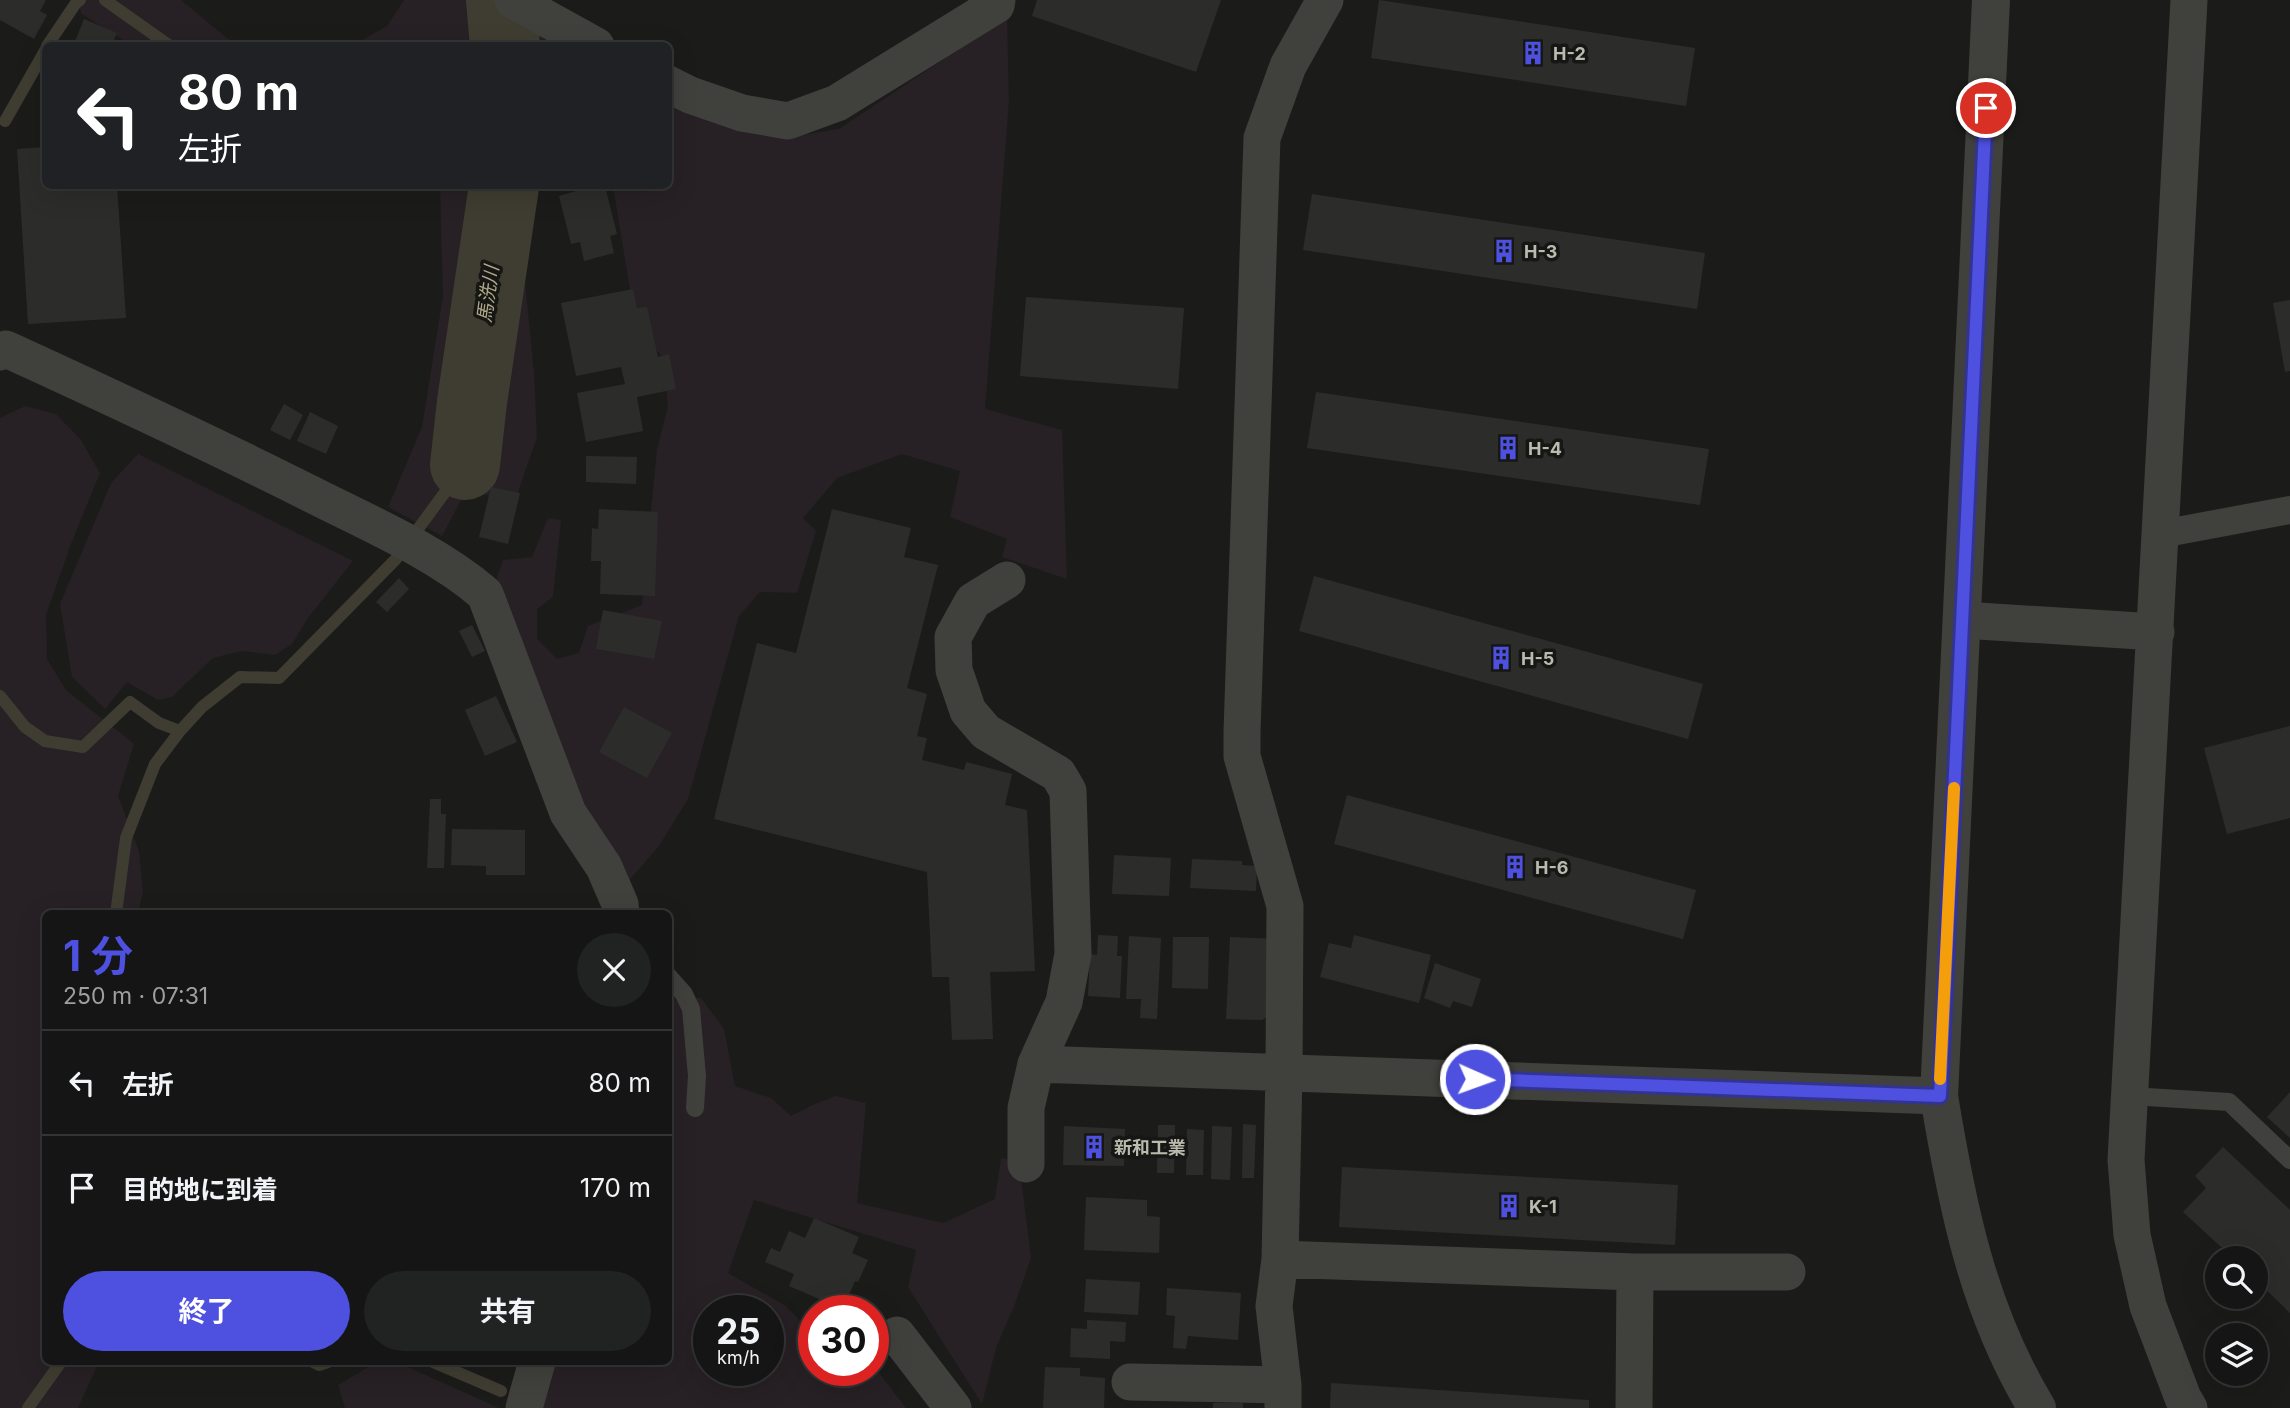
<!DOCTYPE html>
<html lang="ja">
<head>
<meta charset="utf-8">
<style>
  :root { --surface:#141514; --page:#212222; --text:#f1f3f6; --muted:#9d9fa0; --line:#333434; --accent:#4e50e0 }
  body { margin:0; font-family:Inter,"Noto Sans JP",sans-serif; background:var(--page); color:var(--text); height:100vh; display:flex; flex-direction:column; font-size:26px; white-space:nowrap }
  * { box-sizing:border-box; margin:0 }
  p { font-size:23px; color:var(--muted) }
  .icon { flex:none; width:38px; height:38px; fill:none; stroke:currentColor; stroke-width:2; stroke-linecap:round; stroke-linejoin:round }
  .map { position:relative; flex:1; overflow:hidden }
  .side { position:absolute; left:42px; top:910px; width:630px; height:455px; display:flex; flex-direction:column; background:var(--surface); border-radius:10px; box-shadow:0 7px 28px #0002,0 0 0 2px var(--line) }
  .side>* { flex:none }
  .top-card { position:absolute; left:42px; top:42px; width:630px; height:147px; border-radius:10px; box-shadow:0 7px 28px #0002,0 0 0 2px var(--line); background:#202124; color:#fff; overflow:hidden }
  .fabs { position:absolute; left:2205px; top:1246px; display:grid; gap:14px }
  .fabs a { display:grid; place-items:center; width:63px; height:63px; border-radius:50%; background:var(--surface); box-shadow:0 7px 28px #0002,0 0 0 2px var(--line); font-size:35px }
  .speed { position:absolute; left:693px; top:1295px; display:flex; gap:14px; font-size:35px; font-weight:700; text-align:center }
  .speed>* { display:grid; place-content:center; width:91px; height:91px; border-radius:50%; background:var(--surface); box-shadow:0 7px 28px #0002,0 0 0 2px var(--line); line-height:1 }
  .speed small { font-size:18px; font-weight:400 }
  .speed .limit { border:10px solid #d22; background:#fff; color:#111 }
  .pin { position:absolute; display:grid; place-items:center; width:60px; height:60px; color:#fff; margin:-30px; border:4px solid #fff; border-radius:50%; box-shadow:0 2px 7px #0007 }
  .me { position:absolute; width:77px; margin:-38px; rotate:92deg; stroke-linejoin:round; filter:drop-shadow(0 0 5px #0008) }
  .turn { display:flex; align-items:center; gap:24px; height:147px; padding:0 21px; font-size:32px }
  .turn .icon { width:91px; height:91px; stroke-width:2.5 }
  .turn b { display:block; font-size:49px; line-height:60px }
  .round { display:grid; place-items:center; flex:none; width:74px; height:74px; border-radius:37px; background:var(--page) }
  .headline { display:flex; align-items:center; justify-content:space-between; height:119px; padding:0 21px }
  h1 { font-size:42px; font-weight:700; line-height:52px; color:var(--accent) }
  .primary-button { display:flex; gap:14px; margin-top:auto; padding:14px 21px }
  .primary-button a { flex:1; height:80px; border-radius:42px; background:var(--accent); color:#fff; font-size:28px; font-weight:700; line-height:80px; text-align:center }
  .primary-button a+a { background:var(--page); color:var(--text) }
  ul { padding:0; list-style:none }
  li { display:flex; align-items:center; gap:21px; height:105px; padding:0 21px; border-top:2px solid var(--line) }
  li div { flex:1 }
  li b { display:block; font-size:26px }
  li em { font-style:normal }
  .map>svg:first-child { display:block }
</style>
</head>
<body>
<div class="map">
<svg width="2290" height="1408" viewBox="0 0 2290 1408">
  <rect width="100%" height="100%" fill="#1b1c1a"/>
  <!-- green -->
  <path fill="#272024" fill-rule="evenodd" d="M 76,0 L 181,0 L 228,39 L 246,45 L 131,45 L 82,14 Z
    M 404,0 L 475,0 L 558,45 L 352,46 L 387,26 Z
    M 1007,17 L 1009,101 L 985,409 L 1062,430 L 1067,579 L 1002,557 L 1007,539 L 950,517 L 960,471 L 902,454 L 837,478 L 803,518 L 816,531 L 797,593 L 760,592 L 739,616 L 688,799 L 659,846 L 626,884 L 565,773 L 513,628 L 497,577 L 503,560 L 532,557 L 548,518 L 561,520 L 553,597 L 537,609 L 537,639 L 557,659 L 579,653 L 588,626 L 642,605 L 657,449 L 668,406 L 665,372 L 659,352 L 640,351 L 613,186 L 668,186 L 669,104 L 788,137 L 839,129 Z
    M 440,186 L 534,186 L 524,272 L 534,373 L 537,437 L 515,501 L 466,491 L 442,536 L 388,507 L 422,427 L 443,296 Z
    M 25,406 L 56,414 L 81,440 L 100,473 L 71,544 L 46,615 L 47,659 L 66,690 L 134,744 L 118,796 L 139,851 L 143,892 L 138,913 L 46,914 L 46,1362 L 99,1362 L 78,1408 L 0,1408 L 0,418 Z
    M 138,454 L 353,561 L 308,618 L 292,644 L 275,655 L 242,651 L 213,658 L 172,697 L 158,700 L 127,682 L 105,709 L 72,677 L 60,604 L 111,483 Z
    M 669,998 L 701,998 L 724,1029 L 735,1086 L 771,1098 L 791,1116 L 815,1104 L 836,1096 L 866,1103 L 857,1203 L 943,1223 L 995,1199 L 1001,1158 L 1019,1161 L 1031,1258 L 1015,1304 L 996,1348 L 982,1404 L 908,1287 L 916,1250 L 754,1200 L 728,1273 L 786,1306 L 814,1335 L 814,1370 L 873,1370 L 873,1365 L 906,1408 L 542,1408 L 553,1362 L 668,1362 ZM 709,1311 L 768,1311 L 768,1370 L 709,1370 Z
    M 377,1362 L 397,1362 L 499,1408 L 345,1408 L 338,1385 Z"/>
  <g fill="none" stroke-linecap="round" stroke-linejoin="round">
    <!-- stream -->
    <path stroke="#3f3c31" stroke-width="12" d="M 105,0 L 170,46
      M 47,46 L 76,3 L 80,0
      M 5,121 L 46,49
      M 0,696 L 25,727 L 45,741 L 83,747 L 130,702 L 159,723 L 180,731
      M 116,914 L 126,838 L 155,764 L 180,731 L 202,707 L 240,677 L 279,678 L 396,559 L 465,465
      M 313,1362 L 319,1365 L 328,1362
      M 433,1362 L 501,1391
      M 28,1408 L 61,1362"/>
    <!-- river -->
    <path stroke="#3f3c31" stroke-width="70" d="M 501,0 L 505,46
      M 465,465 L 472,402 L 504,186"/>
  </g>
  <!-- building -->
  <path fill="#2c2d2a" d="M 0,0 L 46,0 L 40,11 L 47,15 L 34,39 L 0,20 Z
    M 1037,0 L 1221,0 L 1196,72 L 1032,16 Z
    M 1379,0 L 1695,48 L 1686,106 L 1371,58 Z
    M 84,19 L 117,33 L 114,40 L 127,46 L 73,46 Z
    M 46,147 L 46,186 L 117,186 L 126,318 L 28,324 L 17,149 Z
    M 579,186 L 605,186 L 617,234 L 610,236 L 614,253 L 584,261 L 580,242 L 571,244 L 559,196 L 580,190 Z
    M 1312,194 L 1705,253 L 1697,309 L 1303,250 Z
    M 633,289 L 637,308 L 647,307 L 658,357 L 669,354 L 676,389 L 637,397 L 643,431 L 586,442 L 577,393 L 625,384 L 621,367 L 576,376 L 561,303 Z
    M 1026,297 L 1184,308 L 1178,389 L 1020,376 Z
    M 2290,300 L 2290,371 L 2285,372 L 2273,303 Z
    M 1316,392 L 1709,449 L 1700,505 L 1307,448 Z
    M 284,404 L 303,415 L 290,440 L 270,430 Z
    M 310,412 L 338,426 L 326,454 L 297,441 Z
    M 586,456 L 637,457 L 636,484 L 586,482 Z
    M 491,487 L 520,493 L 508,544 L 479,537 Z
    M 599,509 L 658,512 L 655,596 L 600,594 L 601,561 L 591,561 L 592,528 L 598,529 Z
    M 832,509 L 911,528 L 904,557 L 938,565 L 907,688 L 927,694 L 917,736 L 927,738 L 922,760 L 964,770 L 966,762 L 1012,774 L 1005,805 L 1027,810 L 1035,971 L 990,972 L 993,1039 L 952,1040 L 949,977 L 932,977 L 927,872 L 714,819 L 757,643 L 796,653 Z
    M 1314,576 L 1703,684 L 1688,739 L 1299,631 Z
    M 399,578 L 409,589 L 387,612 L 376,602 Z
    M 603,610 L 662,621 L 654,659 L 596,649 Z
    M 472,625 L 485,651 L 472,657 L 459,631 Z
    M 496,696 L 517,742 L 485,756 L 465,710 Z
    M 624,707 L 672,733 L 647,778 L 599,752 Z
    M 2290,726 L 2290,818 L 2227,834 L 2204,748 Z
    M 1347,795 L 1696,890 L 1683,939 L 1334,844 Z
    M 430,799 L 441,799 L 441,814 L 446,814 L 444,868 L 427,868 Z
    M 452,829 L 525,830 L 525,875 L 486,875 L 486,866 L 451,865 Z
    M 1114,855 L 1171,858 L 1169,896 L 1112,894 Z
    M 1192,859 L 1242,861 L 1242,865 L 1257,866 L 1256,891 L 1190,888 Z
    M 1098,935 L 1118,936 L 1117,956 L 1122,956 L 1120,998 L 1088,996 L 1090,954 L 1097,955 Z
    M 1354,935 L 1431,955 L 1419,1003 L 1320,977 L 1329,943 L 1351,948 Z
    M 1129,936 L 1161,938 L 1157,1019 L 1140,1018 L 1141,999 L 1126,999 Z
    M 1173,937 L 1209,937 L 1208,989 L 1172,988 Z
    M 1230,937 L 1275,939 L 1272,1013 L 1262,1020 L 1226,1019 Z
    M 1435,963 L 1481,979 L 1472,1007 L 1453,1001 L 1450,1008 L 1424,998 Z
    M 2290,1092 L 2290,1138 L 2267,1117 Z
    M 1243,1124 L 1256,1125 L 1254,1178 L 1242,1178 Z
    M 1158,1125 L 1175,1125 L 1174,1173 L 1157,1173 Z
    M 1064,1126 L 1125,1129 L 1124,1166 L 1063,1165 Z
    M 1212,1126 L 1232,1127 L 1230,1180 L 1211,1179 Z
    M 1187,1129 L 1204,1130 L 1203,1175 L 1186,1175 Z
    M 2223,1147 L 2290,1210 L 2290,1313 L 2256,1280 L 2256,1258 L 2233,1258 L 2183,1212 L 2206,1188 L 2195,1176 Z
    M 1342,1167 L 1678,1185 L 1675,1245 L 1339,1227 Z
    M 1086,1197 L 1147,1200 L 1147,1216 L 1160,1217 L 1159,1253 L 1084,1250 Z
    M 814,1218 L 859,1237 L 852,1253 L 868,1260 L 858,1282 L 855,1281 L 849,1295 L 862,1311 L 831,1311 L 833,1305 L 789,1286 L 794,1274 L 765,1262 L 771,1248 L 780,1252 L 789,1231 L 805,1238 Z
    M 1086,1279 L 1140,1282 L 1138,1315 L 1084,1312 Z
    M 1167,1288 L 1241,1293 L 1238,1340 L 1188,1336 L 1186,1349 L 1173,1348 L 1175,1316 L 1166,1315 Z
    M 1087,1320 L 1126,1322 L 1125,1342 L 1110,1341 L 1110,1359 L 1070,1357 L 1071,1328 L 1087,1329 Z
    M 1045,1367 L 1080,1368 L 1080,1376 L 1105,1378 L 1104,1408 L 1043,1408 Z
    M 1331,1383 L 1589,1400 L 1589,1408 L 1330,1408 Z
    M 1213,1403 L 1243,1403 L 1243,1408 L 1213,1408 Z"/>
  <g fill="none" stroke-linecap="round" stroke-linejoin="round">
    <!-- service -->
    <path stroke="#40413c" stroke-width="18" d="M 668,976 L 684,994 L 691,1009 L 697,1076 L 695,1108
      M 2130,1096 L 2229,1102 L 2290,1160"/>
    <!-- pedestrian -->
    <path stroke="#40413c" stroke-width="28" d="M 2161,534 L 2290,510"/>
    <!-- minor -->
    <path stroke="#40413c" stroke-width="37" d="M 513,0 L 596,46
      M 668,84 L 690,95 L 742,113 L 788,121 L 837,103 L 996,5 L 997,0
      M 0,352 L 6,349 C 111,397 216,446 319,498 C 373,525 439,554 485,594 L 568,813 L 604,867 L 620,904 L 621,914
      M 1007,580 L 973,601 L 953,637 L 954,670 L 968,711 L 986,732 L 1058,774 L 1068,791 L 1073,954 L 1064,1002 L 1036,1064 L 1026,1108 L 1026,1164
      M 1962,620 L 2156,632
      M 1036,1064 L 1939,1096
      M 1280,1259 L 1635,1272 L 1787,1272
      M 897,1335 L 953,1408
      M 1130,1382 L 1283,1385
      M 524,1408 L 537,1362
      M 1283,1408 L 1283,1385 L 1274,1306 L 1280,1259 L 1284,1072 L 1285,906 L 1242,756 L 1242,732 L 1262,138 L 1288,66 L 1325,0
      M 1634,1408 L 1635,1272
      M 2189,1408 L 2183,1398 L 2148,1306 L 2132,1235 L 2126,1160 L 2189,0"/>
    <!-- tertiary -->
    <path stroke="#40413c" stroke-width="38" d="M 1991,0 L 1939,1096 C 1957,1206 1978,1311 2037,1408"/>
  </g>
  <g fill="none" stroke-linecap="round" stroke-linejoin="round">
    <!-- route casing -->
    <g stroke="#333492" stroke-width="18">
      <path id="route" d="M 1475,1079 L 1940,1096 L 1986,108"/>
    </g>
    <!-- route -->
    <use href="#route" stroke="#4e50e0" stroke-width="12"/>
    <!-- slow -->
    <path stroke="#f59e0b" stroke-width="12" d="M 1940,1079 L 1954,788"/>
  </g>
  <!-- icons -->
  <defs>
    <g id="building-bare" transform="scale(1.89)"><path d="M-4-6H4V6H1V3H-1V6H-4ZM-2.5-4.3h1.7v1.8h-1.7ZM.8-4.3h1.7v1.8H.8ZM-2.5-1h1.7V.8h-1.7ZM.8-1h1.7V.8H.8Z" fill="#4e50e0" stroke="#161715" stroke-width="2.5" paint-order="stroke"/></g>
  </defs>
  <g fill-rule="evenodd">
    <use href="#building-bare" x="1533" y="53"/>
    <use href="#building-bare" x="1504" y="251"/>
    <use href="#building-bare" x="1508" y="448"/>
    <use href="#building-bare" x="1501" y="658"/>
    <use href="#building-bare" x="1515" y="867"/>
    <use href="#building-bare" x="1094" y="1147"/>
    <use href="#building-bare" x="1509" y="1206"/>
  </g>
  <g text-anchor="middle" dominant-baseline="central" stroke-width="7" stroke-linejoin="round" paint-order="stroke">
    <!-- poi labels -->
    <g font-size="18" font-weight="bold" fill="#babaae" stroke="#161715" text-anchor="start">
      <text x="1553" y="53">H-2</text>
      <text x="1524" y="251">H-3</text>
      <text x="1528" y="448">H-4</text>
      <text x="1521" y="658">H-5</text>
      <text x="1535" y="867">H-6</text>
      <text x="1114" y="1147">新和工業</text>
      <text x="1529" y="1206">K-1</text>
    </g>
    <!-- water labels -->
    <g font-size="19" font-style="italic" fill="#b1a989" stroke="#161715">
      <text transform="translate(488 294) rotate(-82)">馬洗川</text>
    </g>
  </g>
</svg>
<div class="fabs">
<a><svg class="icon" aria-label="search" viewBox="0 0 24 24"><circle cx="10" cy="10" r="6"/><path d="M15 15l6 6"/></svg></a>
<a><svg class="icon" aria-label="layers" viewBox="0 0 24 24"><path d="M12 4l9 5-9 5-9-5zM3 14l9 5 9-5"/></svg></a>
</div>
<div class="speed"><div>25<small>km/h</small></div><div class="limit">30</div></div>
<div class="pin" style="left:1986px;top:108px;background:#d93025"><svg class="icon" aria-label="arrive" viewBox="0 0 24 24"><path d="M6 21V4h12l-3 4 3 4H6"/></svg></div>
<svg class="me" style="left:1475px;top:1079px" viewBox="-20 -20 40 40"><circle r="17" fill="#4e50e0" stroke="#fff" stroke-width="3"/><path d="M0-11L8 9 0 5-8 9z" fill="#fff"/></svg>
<div class="top-card">
<div class="turn"><svg class="icon" aria-label="left" viewBox="0 0 24 24"><path d="M17 20v-9H6M10 6l-5 5 5 5"/></svg><div><b>80 m</b>左折</div></div>
</div>
<section class="side">
<div class="headline"><div><h1>1 分</h1><p>250 m · 07:31</p></div><a class="round"><svg class="icon" aria-label="close" viewBox="0 0 24 24"><path d="M6 6l12 12M18 6L6 18"/></svg></a></div>
<ul>
<li><svg class="icon" aria-label="left" viewBox="0 0 24 24"><path d="M17 20v-9H6M10 6l-5 5 5 5"/></svg><div><b>左折</b></div><em>80 m</em></li>
<li><svg class="icon" aria-label="arrive" viewBox="0 0 24 24"><path d="M6 21V4h12l-3 4 3 4H6"/></svg><div><b>目的地に到着</b></div><em>170 m</em></li>
</ul>
<div class="primary-button"><a>終了</a><a>共有</a></div>
</section>
</div>
</body>
</html>
